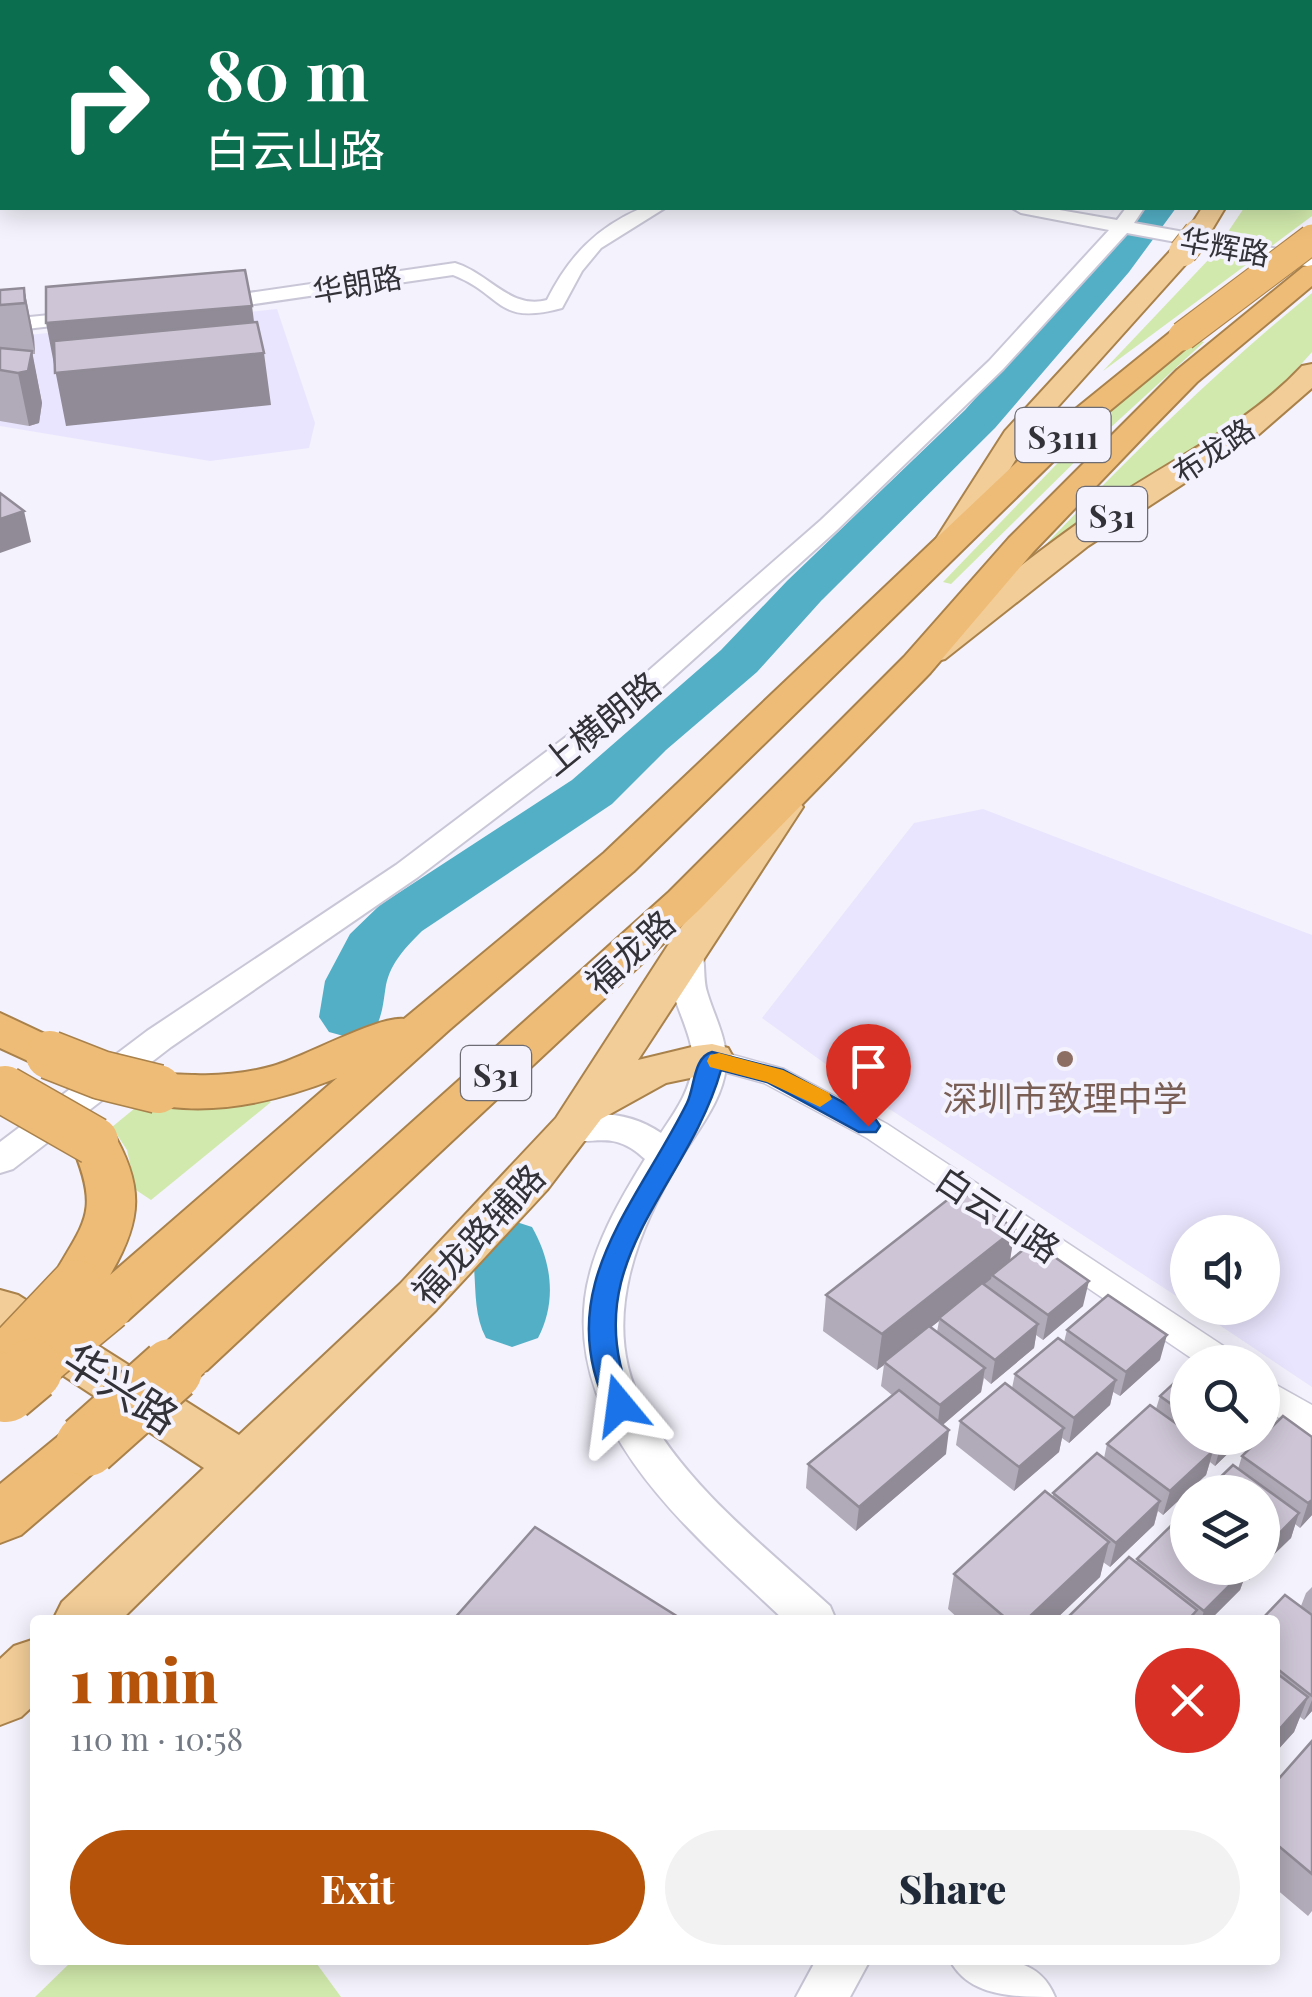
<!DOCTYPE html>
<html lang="en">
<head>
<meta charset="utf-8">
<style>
  :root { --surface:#fff; --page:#f2f2f3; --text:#1f2937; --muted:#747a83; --accent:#b45309 }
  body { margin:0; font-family:"Playfair Display","Noto Sans SC",serif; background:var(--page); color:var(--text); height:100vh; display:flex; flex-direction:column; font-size:38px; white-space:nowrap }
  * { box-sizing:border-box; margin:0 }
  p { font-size:32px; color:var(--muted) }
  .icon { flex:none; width:55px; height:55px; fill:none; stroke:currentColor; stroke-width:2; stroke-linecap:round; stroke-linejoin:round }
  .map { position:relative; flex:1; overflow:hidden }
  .drawer { position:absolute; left:30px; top:1615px; width:1250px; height:350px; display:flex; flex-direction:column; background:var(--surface); border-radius:10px; box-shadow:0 5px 25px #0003 }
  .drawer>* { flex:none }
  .top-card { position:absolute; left:0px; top:0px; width:1312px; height:210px; box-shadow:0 5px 25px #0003; background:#0b6e4f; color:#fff; overflow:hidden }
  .controls { position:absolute; left:1170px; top:1215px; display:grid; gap:20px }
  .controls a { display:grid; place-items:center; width:110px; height:110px; border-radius:50%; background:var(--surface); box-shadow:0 5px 25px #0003; font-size:50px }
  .pin { position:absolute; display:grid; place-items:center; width:85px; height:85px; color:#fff; margin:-102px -42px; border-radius:50% 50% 50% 0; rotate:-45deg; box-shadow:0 0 10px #0007 }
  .pin .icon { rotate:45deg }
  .me { position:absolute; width:110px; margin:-55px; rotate:344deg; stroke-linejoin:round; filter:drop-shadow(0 0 8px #0008) }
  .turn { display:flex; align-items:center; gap:35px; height:210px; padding:0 40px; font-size:45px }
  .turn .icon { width:130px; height:130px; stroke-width:2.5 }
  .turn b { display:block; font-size:70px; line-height:85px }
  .round { display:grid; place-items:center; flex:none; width:105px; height:105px; border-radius:52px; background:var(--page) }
  .summary { display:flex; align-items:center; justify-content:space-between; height:170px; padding:0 40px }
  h1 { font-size:60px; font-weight:800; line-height:75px; color:var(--accent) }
  .cta { display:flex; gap:20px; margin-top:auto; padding:20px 40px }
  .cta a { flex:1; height:115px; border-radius:60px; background:var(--accent); color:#fff; font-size:40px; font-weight:800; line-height:115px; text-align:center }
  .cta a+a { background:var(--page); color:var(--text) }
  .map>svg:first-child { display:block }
</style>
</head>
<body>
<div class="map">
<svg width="1312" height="1997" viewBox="0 0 1312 1997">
  <rect width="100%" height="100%" fill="#f4f2fc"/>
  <!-- built -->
  <path fill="#e9e5fe" d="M 277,309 L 315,423 L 309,448 L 210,461 L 0,426 L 0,338 Z
    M 983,809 L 1312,935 L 1312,1387 L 1194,1308 L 1262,1308 L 1262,1232 L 1188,1232 L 1187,1303 L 874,1099 L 762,1018 L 914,823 Z"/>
  <!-- green -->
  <path fill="#d1e9ac" d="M 1312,86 L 1312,216 L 1103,371 L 1211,257 L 1244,208 L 1310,208 Z
    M 1312,293 L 1312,352 C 1232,445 1119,506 1018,574 C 1111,475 1206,379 1312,293 Z
    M 1190,338 L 1204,342 L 1098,439 L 951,584 L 943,582 L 1107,412 Z
    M 265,1098 L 271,1102 L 151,1200 L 136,1190 L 127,1150 L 112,1127 L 146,1099 Z
    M 73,1960 L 314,1960 L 341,1997 L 35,1997 Z"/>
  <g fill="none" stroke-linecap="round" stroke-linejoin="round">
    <!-- river -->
    <path fill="#53afc5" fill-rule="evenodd" d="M 1141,208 L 1176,208 L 1129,272 L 995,428 L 821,601 L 757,672 L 666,750 L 612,804 L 422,931 C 406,947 391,962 386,985 C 383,1003 383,1016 373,1032 L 351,1038 L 329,1032 L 319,1017 L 325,981 L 350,934 L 380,905 L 572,780 L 721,650 L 787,581 L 965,410 L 1103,256 Z
      M 507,1219 L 532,1227 C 552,1262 557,1302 538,1338 L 512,1347 L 486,1338 C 471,1310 478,1278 471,1246 L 482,1227 Z"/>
    <!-- minor casing -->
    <g stroke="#c9c7d7" stroke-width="3">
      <path id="minor" d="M 935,0 L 984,0 L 985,2 L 937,2 Z
        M 1055,0 L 1068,0 L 1069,2 L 1057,2 Z
        M 712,1049 L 784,1069 L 887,1124 L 1234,1353 L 1238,1362 L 1197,1362 L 867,1138 L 764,1083 L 702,1066 L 698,1059 L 702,1052 Z
        M 1262,1377 L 1312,1405 L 1312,1437 L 1262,1408 Z"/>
    </g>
    <!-- tertiary casing -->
    <g stroke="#c9c7d7" stroke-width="4">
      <path id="tertiary" d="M 642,208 L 665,208 L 601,248 L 582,271 L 562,308 C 496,326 504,295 453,275 L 207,311 L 197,305 L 207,299 L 455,263 C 489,273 510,310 547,300 C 569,256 597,227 642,208 Z
        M 1012,208 L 1048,208 L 1117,220 L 1126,208 L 1144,208 L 1134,223 L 1312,255 L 1312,267 L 1127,233 L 1003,369 L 837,530 L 635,712 L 418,877 L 171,1047 L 13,1169 L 0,1173 L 0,1142 L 147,1031 L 396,865 L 615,700 L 821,520 L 989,361 L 1109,230 L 1021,213 Z
        M 89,311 L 99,317 L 96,321 L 0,332 L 0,320 Z
        M 687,938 L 698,941 C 707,954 702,976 707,992 C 714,1016 728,1040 726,1066 C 723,1099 700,1127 683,1154 C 638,1228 598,1322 643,1406 C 686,1486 763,1545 830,1606 L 836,1620 L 784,1620 C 697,1537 569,1435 585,1299 C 591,1249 619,1201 645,1159 C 610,1127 595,1148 560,1138 L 555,1129 L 560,1120 C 595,1110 630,1112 661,1133 C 675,1112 691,1090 693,1063 C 694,1024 652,977 676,941 Z
        M 816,1960 L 870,1960 L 850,1997 L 796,1997 Z
        M 950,1960 C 992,1960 1037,1952 1055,1997 C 1014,1997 969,1997 950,1960 Z"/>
    </g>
    <!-- secondary casing -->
    <g stroke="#c9c7d7" stroke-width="3">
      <path id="secondary" d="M 1298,0 L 1312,0 L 1312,4 L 1297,2 Z"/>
    </g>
    <!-- primary casing -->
    <g stroke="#a9814b" stroke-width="4">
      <path id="primary" d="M 1312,40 L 1312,55 L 1310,56 L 1310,41 Z
        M 1202,208 L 1225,208 L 1207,238 L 1189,238 L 1186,233 Z
        M 1183,245 L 1195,252 L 1192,257 L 1027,441 L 961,549 L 939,549 L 934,542 L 1005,431 L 1174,247 Z
        M 1312,364 L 1312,388 L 1258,435 L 1088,546 L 945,659 L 933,662 L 921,659 L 916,652 L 921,645 C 985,594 1048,542 1116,497 C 1180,455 1249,423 1302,366 Z
        M 784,796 L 797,799 L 803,807 L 638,1060 L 696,1046 L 712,1044 L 728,1048 L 734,1059 L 728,1070 L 666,1083 L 601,1119 L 547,1190 L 436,1310 L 121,1620 L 53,1620 L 62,1602 L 204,1468 L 0,1334 L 0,1290 L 18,1295 L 239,1435 L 400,1284 L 556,1118 L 672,939 L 721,875 L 771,799 Z
        M 35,1639 L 35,1704 L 21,1717 L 0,1725 L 0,1659 L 14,1646 Z"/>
    </g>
    <!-- trunk casing -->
    <g stroke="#a9814b" stroke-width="4">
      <path id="trunk" d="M 1312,265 L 1312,286 L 1197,382 L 1150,430 L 1033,552 L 930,673 L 699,910 L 207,1370 L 188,1376 L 169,1370 L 161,1355 L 169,1340 L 669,892 L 904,657 L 1009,538 L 1177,370 L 1303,267 Z
        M 1183,328 L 1197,336 L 1193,342 L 1079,436 L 634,871 L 449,1030 L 128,1320 L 109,1326 L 90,1320 L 83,1306 L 85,1301 L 75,1304 L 57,1298 L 49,1284 C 83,1221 103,1216 70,1141 L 77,1129 L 94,1124 L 111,1129 C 144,1185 143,1219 110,1275 L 337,1078 C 276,1102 206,1119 141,1101 L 134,1089 L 141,1077 C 160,1072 176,1075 195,1075 C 221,1076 248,1073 273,1066 C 305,1057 377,1016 404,1019 L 604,853 L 1057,424 L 1173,330 Z
        M 0,1013 L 66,1044 L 73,1055 L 66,1066 L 50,1071 L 0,1048 Z
        M 87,1422 L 107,1429 L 115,1445 L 107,1461 L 21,1535 L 0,1543 L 0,1484 L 67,1429 Z"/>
    </g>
    <!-- minor -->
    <use href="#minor" fill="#fff" fill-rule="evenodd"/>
    <!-- tertiary -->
    <use href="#tertiary" fill="#fff" fill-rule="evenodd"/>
    <!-- secondary -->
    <use href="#secondary" fill="#f8e6cc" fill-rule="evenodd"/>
    <!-- primary -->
    <use href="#primary" fill="#f2cd98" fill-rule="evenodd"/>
    <!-- trunk -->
    <use href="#trunk" fill="#eebc76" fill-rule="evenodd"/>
    <!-- primary-bridge casing -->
    <g stroke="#a9814b" stroke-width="30" stroke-linecap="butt">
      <path id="primary-bridge" d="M 1183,252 L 1198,233"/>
    </g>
    <!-- trunk-bridge-far2 casing -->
    <g stroke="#a9814b" stroke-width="31" stroke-linecap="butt">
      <path id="trunk-bridge-far2" d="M 1183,336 L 1312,239"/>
    </g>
    <!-- trunk-bridge-far1 casing -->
    <g stroke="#a9814b" stroke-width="51" stroke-linecap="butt">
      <path id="trunk-bridge-far1" d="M 50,1055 L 101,1075 L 158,1089
        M 5,1090 L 94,1141
        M 0,1363 L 75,1284
        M 28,1373 L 109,1306
        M 168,1373 L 188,1355"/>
    </g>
    <!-- trunk-bridge casing -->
    <g stroke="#a9814b" stroke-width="66" stroke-linecap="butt">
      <path id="trunk-bridge" d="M 6,1391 L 31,1370
        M 87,1445 L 171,1370"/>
    </g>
    <!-- primary-bridge -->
    <use href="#primary-bridge" stroke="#f2cd98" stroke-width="28"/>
    <!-- trunk-bridge-far2 -->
    <use href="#trunk-bridge-far2" stroke="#eebc76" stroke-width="29"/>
    <!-- trunk-bridge-far1 -->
    <use href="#trunk-bridge-far1" stroke="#eebc76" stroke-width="48"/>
    <!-- trunk-bridge -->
    <use href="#trunk-bridge" stroke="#eebc76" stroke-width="62"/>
  </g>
  <!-- wall -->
  <path fill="#b1aab8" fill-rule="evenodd" d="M 24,288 L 34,338 L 35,354 L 32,354 L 42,403 L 39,423 L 29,426 L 0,421 L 0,290 Z
    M 1015,1229 L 1010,1261 L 1083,1306 L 1043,1340 L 1036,1335 L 1034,1348 L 991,1384 L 984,1378 L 981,1392 L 943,1424 L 946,1454 L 856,1531 L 806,1488 L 808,1464 L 892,1395 L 881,1386 L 884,1365 L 877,1370 L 823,1331 L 826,1295 ZM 939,1321 L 937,1332 L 931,1327 Z
    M 1067,1330 L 1160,1360 L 1120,1396 L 1113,1392 L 1110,1405 L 1069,1443 L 1062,1438 L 1059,1452 L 1014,1491 L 956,1445 L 960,1421 L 1012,1388 L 1015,1374 L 1064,1342 Z
    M 1188,1370 L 1188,1438 L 1244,1438 L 1215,1466 L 1210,1462 L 1206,1475 L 1163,1515 L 1158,1511 L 1154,1525 L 1110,1567 L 1103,1562 L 1100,1577 L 1055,1620 L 960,1620 L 948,1609 L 954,1574 L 1053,1497 L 1053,1493 L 1104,1458 L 1107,1444 L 1156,1409 L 1160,1396 Z
    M 1283,1416 L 1312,1515 L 1300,1528 L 1295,1524 L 1291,1538 L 1262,1566 L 1262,1492 L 1238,1469 L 1242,1456 Z
    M 1188,1518 L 1188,1568 L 1262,1568 L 1249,1580 L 1245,1576 L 1240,1590 L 1210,1620 L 1065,1620 Z
    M 1312,1587 L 1312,1711 L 1304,1720 L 1300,1717 L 1294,1732 L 1275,1753 L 1275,1620 L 1301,1606 L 1306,1593 Z
    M 1312,1741 L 1312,1911 L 1308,1916 L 1275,1888 L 1275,1783 Z"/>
  <!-- shaded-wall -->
  <path fill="#908b96" d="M 24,288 L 34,338 L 35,354 L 25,303 Z
    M 252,306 L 258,353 L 264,353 L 271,405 L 66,426 L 46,323 Z
    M 32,351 L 42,403 L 39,423 L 29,426 L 18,373 Z
    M 24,511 L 31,542 L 0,553 L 0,519 Z
    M 1015,1229 L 1009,1265 L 992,1275 L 991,1279 L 941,1319 L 939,1318 L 939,1321 L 886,1363 L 884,1362 L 884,1365 L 877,1370 L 882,1334 Z
    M 1089,1281 L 1083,1306 L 1043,1340 L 1048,1315 Z
    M 1038,1324 L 1034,1348 L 991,1384 L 995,1360 Z
    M 1167,1335 L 1160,1360 L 1120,1396 L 1126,1372 Z
    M 985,1368 L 981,1392 L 937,1430 L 940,1405 Z
    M 1116,1380 L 1110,1405 L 1069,1443 L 1074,1418 Z
    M 1064,1428 L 1059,1452 L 1014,1491 L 1019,1467 Z
    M 949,1430 L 946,1454 L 856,1531 L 859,1507 Z
    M 1226,1438 L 1244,1438 L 1215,1466 L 1222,1441 Z
    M 1213,1451 L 1206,1475 L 1163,1515 L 1170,1491 Z
    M 1312,1500 L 1312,1515 L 1300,1528 L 1308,1503 Z
    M 1160,1501 L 1154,1525 L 1110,1567 L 1116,1543 Z
    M 1299,1513 L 1291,1538 L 1262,1566 L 1262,1551 Z
    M 1109,1542 L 1100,1577 L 1055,1620 L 1026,1620 Z
    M 1248,1568 L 1240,1590 L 1210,1620 L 1201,1620 L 1204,1611 Z
    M 1254,1568 L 1262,1568 L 1249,1580 Z
    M 1308,1697 L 1294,1732 L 1275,1753 L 1275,1734 Z
    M 1312,1700 L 1312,1711 L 1304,1720 Z"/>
  <!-- building -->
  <path fill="#cec6d6" stroke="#908b96" stroke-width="2.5" d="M 245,270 L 252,306 L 46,323 L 46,287 Z
    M 24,288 L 25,303 L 0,305 L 0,290 Z
    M 257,322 L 264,353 L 55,373 L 54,341 Z
    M 0,348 L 32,351 L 28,371 L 18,373 L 0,370 Z
    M 0,493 L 24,511 L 0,519 Z
    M 960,1190 L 1015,1229 L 882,1334 L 826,1295 Z
    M 1033,1242 L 1089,1281 L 1048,1315 L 992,1275 Z
    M 982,1283 L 1038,1324 L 995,1360 L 939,1318 Z
    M 1108,1295 L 1167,1335 L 1126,1372 L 1067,1330 Z
    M 929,1326 L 985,1368 L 940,1405 L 884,1362 Z
    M 1058,1338 L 1116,1380 L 1074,1418 L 1015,1374 Z
    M 1188,1370 L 1188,1416 L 1160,1396 Z
    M 1005,1383 L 1064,1428 L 1019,1467 L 960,1421 Z
    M 899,1390 L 949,1430 L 859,1507 L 808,1464 Z
    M 1150,1405 L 1188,1432 L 1188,1438 L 1195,1438 L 1213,1451 L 1170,1491 L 1107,1444 Z
    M 1283,1416 L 1312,1437 L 1312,1500 L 1308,1503 L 1242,1456 Z
    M 1097,1453 L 1160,1501 L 1116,1543 L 1053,1493 Z
    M 1233,1465 L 1299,1513 L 1262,1551 L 1262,1492 L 1205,1492 Z
    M 1045,1491 L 1109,1542 L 1026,1620 L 1008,1620 L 954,1574 Z
    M 1181,1516 L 1188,1520 L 1188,1568 L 1247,1568 L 1204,1611 L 1137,1559 Z
    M 535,1527 L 683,1620 L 453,1620 Z
    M 1129,1557 L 1197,1610 L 1188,1620 L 1065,1620 Z
    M 1285,1595 L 1312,1615 L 1312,1696 L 1275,1667 L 1275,1620 L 1261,1620 Z
    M 1275,1672 L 1308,1697 L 1275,1734 Z
    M 1312,1741 L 1312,1874 L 1275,1843 L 1275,1783 Z"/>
  <!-- route -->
  <path fill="#1a73e8" stroke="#114b97" stroke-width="2.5" d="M 712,1052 L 783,1070 L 876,1120 L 880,1126 L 876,1132 L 859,1132 L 767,1082 L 721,1070 C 687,1190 571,1265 634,1405 L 630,1413 L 620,1416 L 610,1413 C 548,1291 636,1206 687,1103 C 695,1087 693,1057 712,1052 Z"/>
  <!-- slow -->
  <path fill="#f59e0b" d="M 719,1053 L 783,1070 L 829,1093 L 832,1099 L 820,1107 L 767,1082 L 710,1067 L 707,1061 L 710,1055 Z"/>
  <!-- markers -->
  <circle fill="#8d6e63" stroke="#f4f2fc" stroke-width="4" cx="1065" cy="1059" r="10"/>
  <g text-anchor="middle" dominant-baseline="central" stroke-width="8" stroke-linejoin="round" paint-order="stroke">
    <!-- far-street labels -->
    <g font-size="30" fill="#333239" stroke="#f4f2fc">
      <text transform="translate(1225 246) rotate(10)">华辉路</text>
      <text transform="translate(357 283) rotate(-10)">华朗路</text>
      <text transform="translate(1213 450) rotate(-34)">布龙路</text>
    </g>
    <!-- shield labels -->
    <g fill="#f4f2fc" stroke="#6d6c74" stroke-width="2.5">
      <rect x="1015.5" y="408" width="95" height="54" rx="8"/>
      <rect x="1077" y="487" width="70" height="54" rx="8"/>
      <rect x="461" y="1046" width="70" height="54" rx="8"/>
    </g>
    <g font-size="32" font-weight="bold" fill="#333239">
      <text x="1063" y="435">S3111</text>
      <text x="1112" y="514">S31</text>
      <text x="496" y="1073">S31</text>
    </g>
    <!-- street labels -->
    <g font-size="35" fill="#333239" stroke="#f4f2fc">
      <text transform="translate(600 722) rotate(-39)">上横朗路</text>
      <text transform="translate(629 951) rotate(-42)">福龙路</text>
      <text transform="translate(999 1213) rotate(34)">白云山路</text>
      <text transform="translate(477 1233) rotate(-47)">福龙路辅路</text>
    </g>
    <!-- education labels -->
    <g font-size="35" fill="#785e54" stroke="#f4f2fc">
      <text x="1065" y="1096">深圳市致理中学</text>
    </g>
    <!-- near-street labels -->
    <g font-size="42" fill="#333239" stroke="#f4f2fc">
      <text transform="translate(122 1387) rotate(33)">华兴路</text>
    </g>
  </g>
</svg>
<div class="controls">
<a><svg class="icon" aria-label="sound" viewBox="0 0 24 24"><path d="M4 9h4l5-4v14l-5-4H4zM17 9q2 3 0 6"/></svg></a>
<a><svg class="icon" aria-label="search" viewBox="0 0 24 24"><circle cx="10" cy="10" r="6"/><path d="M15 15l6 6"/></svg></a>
<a><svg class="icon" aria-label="layers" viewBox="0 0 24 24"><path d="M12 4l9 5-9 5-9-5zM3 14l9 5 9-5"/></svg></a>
</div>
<div class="pin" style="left:868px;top:1126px;background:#d93025"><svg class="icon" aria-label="arrive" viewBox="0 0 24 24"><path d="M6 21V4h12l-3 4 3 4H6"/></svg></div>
<svg class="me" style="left:620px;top:1405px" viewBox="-20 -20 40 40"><path d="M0-17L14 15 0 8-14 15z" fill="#1a73e8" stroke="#fff" stroke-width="4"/></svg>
<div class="top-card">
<div class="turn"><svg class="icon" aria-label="right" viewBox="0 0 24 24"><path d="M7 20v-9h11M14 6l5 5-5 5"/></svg><div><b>80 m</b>白云山路</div></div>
</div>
<section class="drawer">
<div class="summary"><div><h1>1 min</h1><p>110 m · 10:58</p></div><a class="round" style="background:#d93025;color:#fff"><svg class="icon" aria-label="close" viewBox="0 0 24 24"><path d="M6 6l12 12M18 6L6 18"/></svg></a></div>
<div class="cta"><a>Exit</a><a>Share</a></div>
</section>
</div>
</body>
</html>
